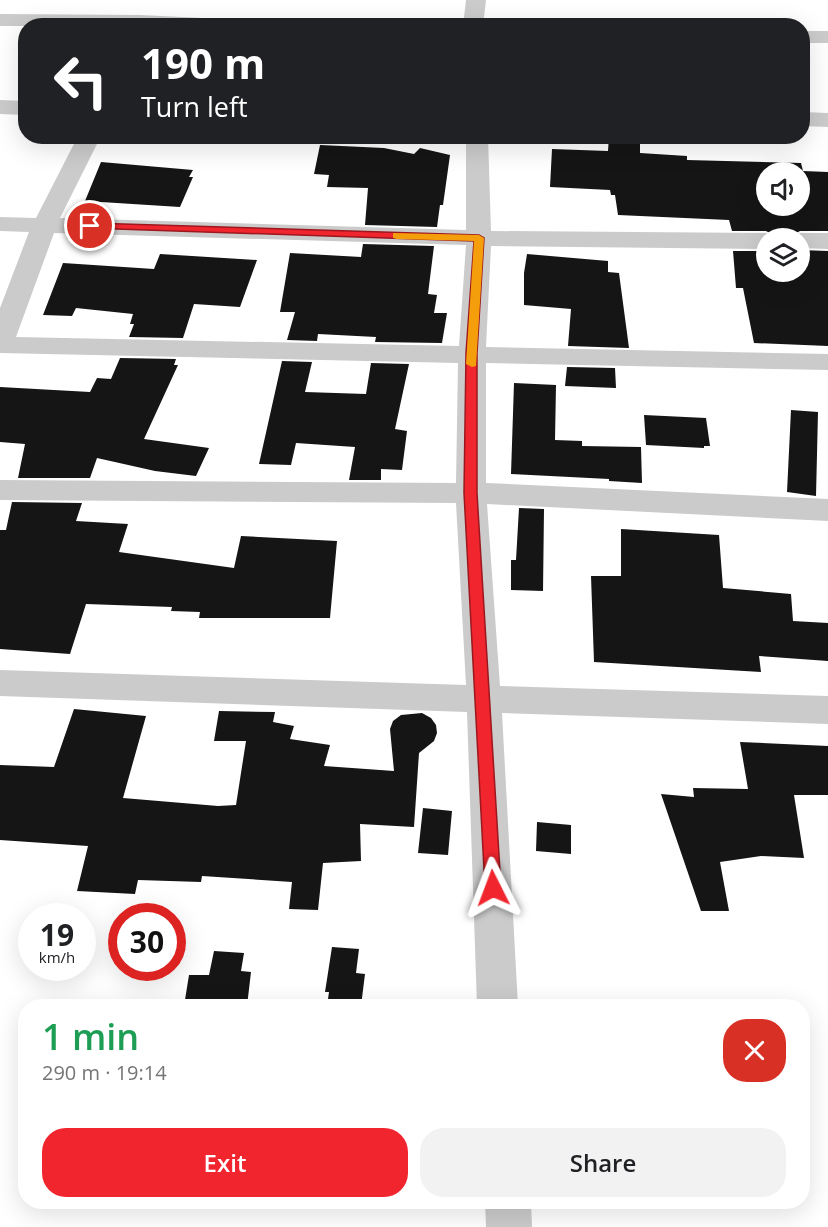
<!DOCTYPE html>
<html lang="en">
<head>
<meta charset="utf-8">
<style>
  :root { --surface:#fff; --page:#f2f2f2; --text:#202124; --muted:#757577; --accent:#f0252e }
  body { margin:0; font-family:"Open Sans",sans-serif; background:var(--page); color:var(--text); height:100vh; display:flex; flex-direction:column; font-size:22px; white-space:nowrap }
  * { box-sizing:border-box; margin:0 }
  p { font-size:20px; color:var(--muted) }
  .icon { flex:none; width:33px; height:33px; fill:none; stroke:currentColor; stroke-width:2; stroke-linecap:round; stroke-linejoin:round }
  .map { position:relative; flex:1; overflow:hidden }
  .side { position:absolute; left:18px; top:999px; width:792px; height:210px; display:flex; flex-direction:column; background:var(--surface); border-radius:24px; box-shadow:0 6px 24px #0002 }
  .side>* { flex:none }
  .top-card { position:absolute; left:18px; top:18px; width:792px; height:126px; border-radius:24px; box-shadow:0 6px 24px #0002; background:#202124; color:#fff; overflow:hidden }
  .controls { position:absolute; left:756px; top:162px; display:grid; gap:12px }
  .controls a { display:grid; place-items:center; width:54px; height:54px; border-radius:50%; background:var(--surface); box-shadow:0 6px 24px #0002; font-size:30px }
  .speed { position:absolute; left:18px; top:903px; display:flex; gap:12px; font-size:30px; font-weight:700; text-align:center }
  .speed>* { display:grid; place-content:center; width:78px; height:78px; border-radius:50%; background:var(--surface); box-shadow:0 6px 24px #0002; line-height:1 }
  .speed small { font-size:15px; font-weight:400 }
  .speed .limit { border:9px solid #d22; background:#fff; color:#111 }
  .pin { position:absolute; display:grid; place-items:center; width:51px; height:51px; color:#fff; margin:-26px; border:3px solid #fff; border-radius:50%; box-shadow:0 2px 6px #0007 }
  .me { position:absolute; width:66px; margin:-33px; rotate:357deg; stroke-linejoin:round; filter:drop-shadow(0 0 4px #0008) }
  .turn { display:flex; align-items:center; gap:21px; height:126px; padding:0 24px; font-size:27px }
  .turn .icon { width:78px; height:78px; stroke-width:2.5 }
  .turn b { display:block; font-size:42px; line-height:51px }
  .round { display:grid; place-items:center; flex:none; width:63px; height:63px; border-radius:24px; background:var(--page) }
  .head { display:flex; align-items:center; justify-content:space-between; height:102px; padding:0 24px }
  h1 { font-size:36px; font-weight:600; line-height:45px; color:#1e9e55 }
  .primary-button { display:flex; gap:12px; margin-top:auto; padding:12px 24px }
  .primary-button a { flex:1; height:69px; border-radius:24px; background:var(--accent); color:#fff; font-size:24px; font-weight:600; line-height:69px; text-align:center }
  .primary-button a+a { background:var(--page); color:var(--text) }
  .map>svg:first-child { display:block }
</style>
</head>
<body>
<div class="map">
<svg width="828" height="1227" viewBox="0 0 828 1227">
  <rect width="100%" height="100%" fill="#fff"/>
  <!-- building -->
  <path fill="#151515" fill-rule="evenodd" d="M 609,136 L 640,136 L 640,153 L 687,156 L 687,160 L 801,163 L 803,171 L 828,172 L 828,231 L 800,231 L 787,238 L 779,238 L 766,231 L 732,231 L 729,220 L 618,215 L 615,195 L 611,195 L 610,190 L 550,187 L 552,149 L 608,151 ZM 766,172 L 800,172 L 800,206 L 766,206 Z
    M 320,145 L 384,148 L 414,154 L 420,148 L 450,155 L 443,205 L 440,205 L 437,227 L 365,225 L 368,188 L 327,187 L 329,175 L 314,174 Z
    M 101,162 L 193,170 L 189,177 L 193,177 L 180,207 L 85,201 Z
    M 363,244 L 434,246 L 428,294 L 437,295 L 434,313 L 447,313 L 442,343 L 375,342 L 376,337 L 318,334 L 317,341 L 287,340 L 295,312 L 280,312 L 290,253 L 361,257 Z
    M 800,250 L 828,251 L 828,346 L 754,343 L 743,288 L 736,288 L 733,251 L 766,251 L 766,272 L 800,272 Z
    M 160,254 L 257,260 L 240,307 L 194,304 L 183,338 L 129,337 L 134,324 L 130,324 L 133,314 L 76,308 L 72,316 L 43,315 L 63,263 L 154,269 Z
    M 527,254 L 608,261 L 608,272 L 619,273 L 629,348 L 568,346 L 571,309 L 524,305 L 524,273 Z
    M 120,358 L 176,359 L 174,365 L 178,365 L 144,439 L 209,448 L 196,476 L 155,471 L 97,458 L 90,478 L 18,478 L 25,444 L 0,442 L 0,387 L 90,392 L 97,378 L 111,379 Z
    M 282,361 L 312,362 L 305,392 L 366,394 L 371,363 L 409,364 L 395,429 L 407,431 L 402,470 L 381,469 L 381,480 L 349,480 L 355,447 L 296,443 L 291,465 L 259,464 Z
    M 567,367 L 615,368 L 616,388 L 565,386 Z
    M 514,383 L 556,385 L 555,440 L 582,441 L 582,446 L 641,447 L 642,483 L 609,481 L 609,479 L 511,474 Z
    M 791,410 L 818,412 L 816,496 L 787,492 Z
    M 644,415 L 706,418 L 710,446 L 704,446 L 704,448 L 646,445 Z
    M 12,502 L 82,503 L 76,521 L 128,524 L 119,552 L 234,568 L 241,536 L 337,541 L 330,618 L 199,618 L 200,612 L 171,611 L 172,607 L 86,604 L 70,654 L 0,649 L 0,530 L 6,530 Z
    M 519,508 L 544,509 L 543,591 L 511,590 L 511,560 L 516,560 Z
    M 621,529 L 719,535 L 723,588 L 791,594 L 793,621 L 828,623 L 828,661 L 759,656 L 761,672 L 594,662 L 591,576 L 621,576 Z
    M 74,709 L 146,716 L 123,798 L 218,806 L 236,805 L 246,741 L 214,741 L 219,711 L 275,712 L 273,722 L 294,726 L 290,739 L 330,745 L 324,766 L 394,771 L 390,729 L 393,721 L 401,715 L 422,713 L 431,718 L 436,725 L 437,733 L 434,741 L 419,753 L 414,827 L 360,824 L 361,861 L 323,863 L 318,910 L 289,909 L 292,882 L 202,876 L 201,882 L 138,880 L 135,894 L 77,891 L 88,846 L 0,840 L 0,765 L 54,767 Z
    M 740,742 L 828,746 L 828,795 L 794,795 L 804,858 L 761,856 L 720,862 L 729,911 L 701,911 L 661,794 L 694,797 L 693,788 L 748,789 Z
    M 423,808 L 452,811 L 448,855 L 418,853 Z
    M 537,822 L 571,825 L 571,854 L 536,851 Z
    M 332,947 L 359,949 L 356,973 L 365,974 L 361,1006 L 327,1006 L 329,992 L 325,992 Z
    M 214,951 L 244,953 L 241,971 L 251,972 L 247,1006 L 184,1006 L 189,975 L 209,975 Z"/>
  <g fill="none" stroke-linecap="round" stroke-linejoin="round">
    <!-- minor -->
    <path fill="#cbcbcb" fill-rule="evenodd" d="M 466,0 L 486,0 L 483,26 L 463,26 Z
      M 0,14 L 140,15 L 245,20 L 252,22 L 255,26 L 0,26 Z
      M 802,31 L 828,31 L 828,43 L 802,43 Z
      M 0,100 L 26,101 L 26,115 L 0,114 Z
      M 802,112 L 828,113 L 828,127 L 802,126 Z
      M 78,136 L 101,136 L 60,218 L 466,230 L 466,136 L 488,136 L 491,231 L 766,233 L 777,238 L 766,238 L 766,249 L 491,246 L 486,347 L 828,354 L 828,370 L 486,363 L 486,483 L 828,499 L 828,521 L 487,504 L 500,686 L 828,696 L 828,724 L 502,713 L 518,1006 L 477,1006 L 467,712 L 0,696 L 0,670 L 466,685 L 456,503 L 0,500 L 0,480 L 456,483 L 458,363 L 0,353 L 0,308 L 29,232 L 0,231 L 0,217 L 36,218 ZM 54,233 L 466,245 L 459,346 L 16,337 Z
      M 800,233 L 828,233 L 828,249 L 800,248 L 800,238 L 789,238 Z
      M 485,1202 L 531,1202 L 532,1227 L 486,1227 Z"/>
  </g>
  <!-- route -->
  <path fill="#f0252e" stroke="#9c181e" stroke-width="1.5" d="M 90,223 L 479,235 L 484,238 L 477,353 L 477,493 L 501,888 L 498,893 L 493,895 L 487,893 L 485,888 L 464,493 L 466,353 L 474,241 L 87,228 L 87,224 Z"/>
  <!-- slow -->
  <path fill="#f59e0b" d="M 393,233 L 479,235 L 484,238 L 476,366 L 472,367 L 466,364 L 474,241 L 397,239 L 393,238 Z"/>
</svg>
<div class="controls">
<a><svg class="icon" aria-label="sound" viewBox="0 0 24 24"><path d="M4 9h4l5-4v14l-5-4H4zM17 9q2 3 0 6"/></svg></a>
<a><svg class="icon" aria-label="layers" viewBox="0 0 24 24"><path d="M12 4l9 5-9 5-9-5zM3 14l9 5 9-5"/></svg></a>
</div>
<div class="speed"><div>19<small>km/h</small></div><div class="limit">30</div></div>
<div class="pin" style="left:90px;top:226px;background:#d93025"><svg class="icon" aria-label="arrive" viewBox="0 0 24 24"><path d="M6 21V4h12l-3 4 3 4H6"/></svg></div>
<svg class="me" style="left:493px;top:888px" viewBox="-20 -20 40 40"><path d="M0-17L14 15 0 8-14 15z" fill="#f0252e" stroke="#fff" stroke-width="4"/></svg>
<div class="top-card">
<div class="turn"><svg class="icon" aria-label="left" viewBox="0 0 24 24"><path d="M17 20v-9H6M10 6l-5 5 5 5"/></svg><div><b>190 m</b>Turn left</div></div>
</div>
<section class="side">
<div class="head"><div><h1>1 min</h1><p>290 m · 19:14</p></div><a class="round" style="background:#d93025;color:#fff"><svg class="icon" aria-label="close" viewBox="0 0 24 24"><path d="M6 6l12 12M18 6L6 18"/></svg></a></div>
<div class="primary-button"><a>Exit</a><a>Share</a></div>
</section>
</div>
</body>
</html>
